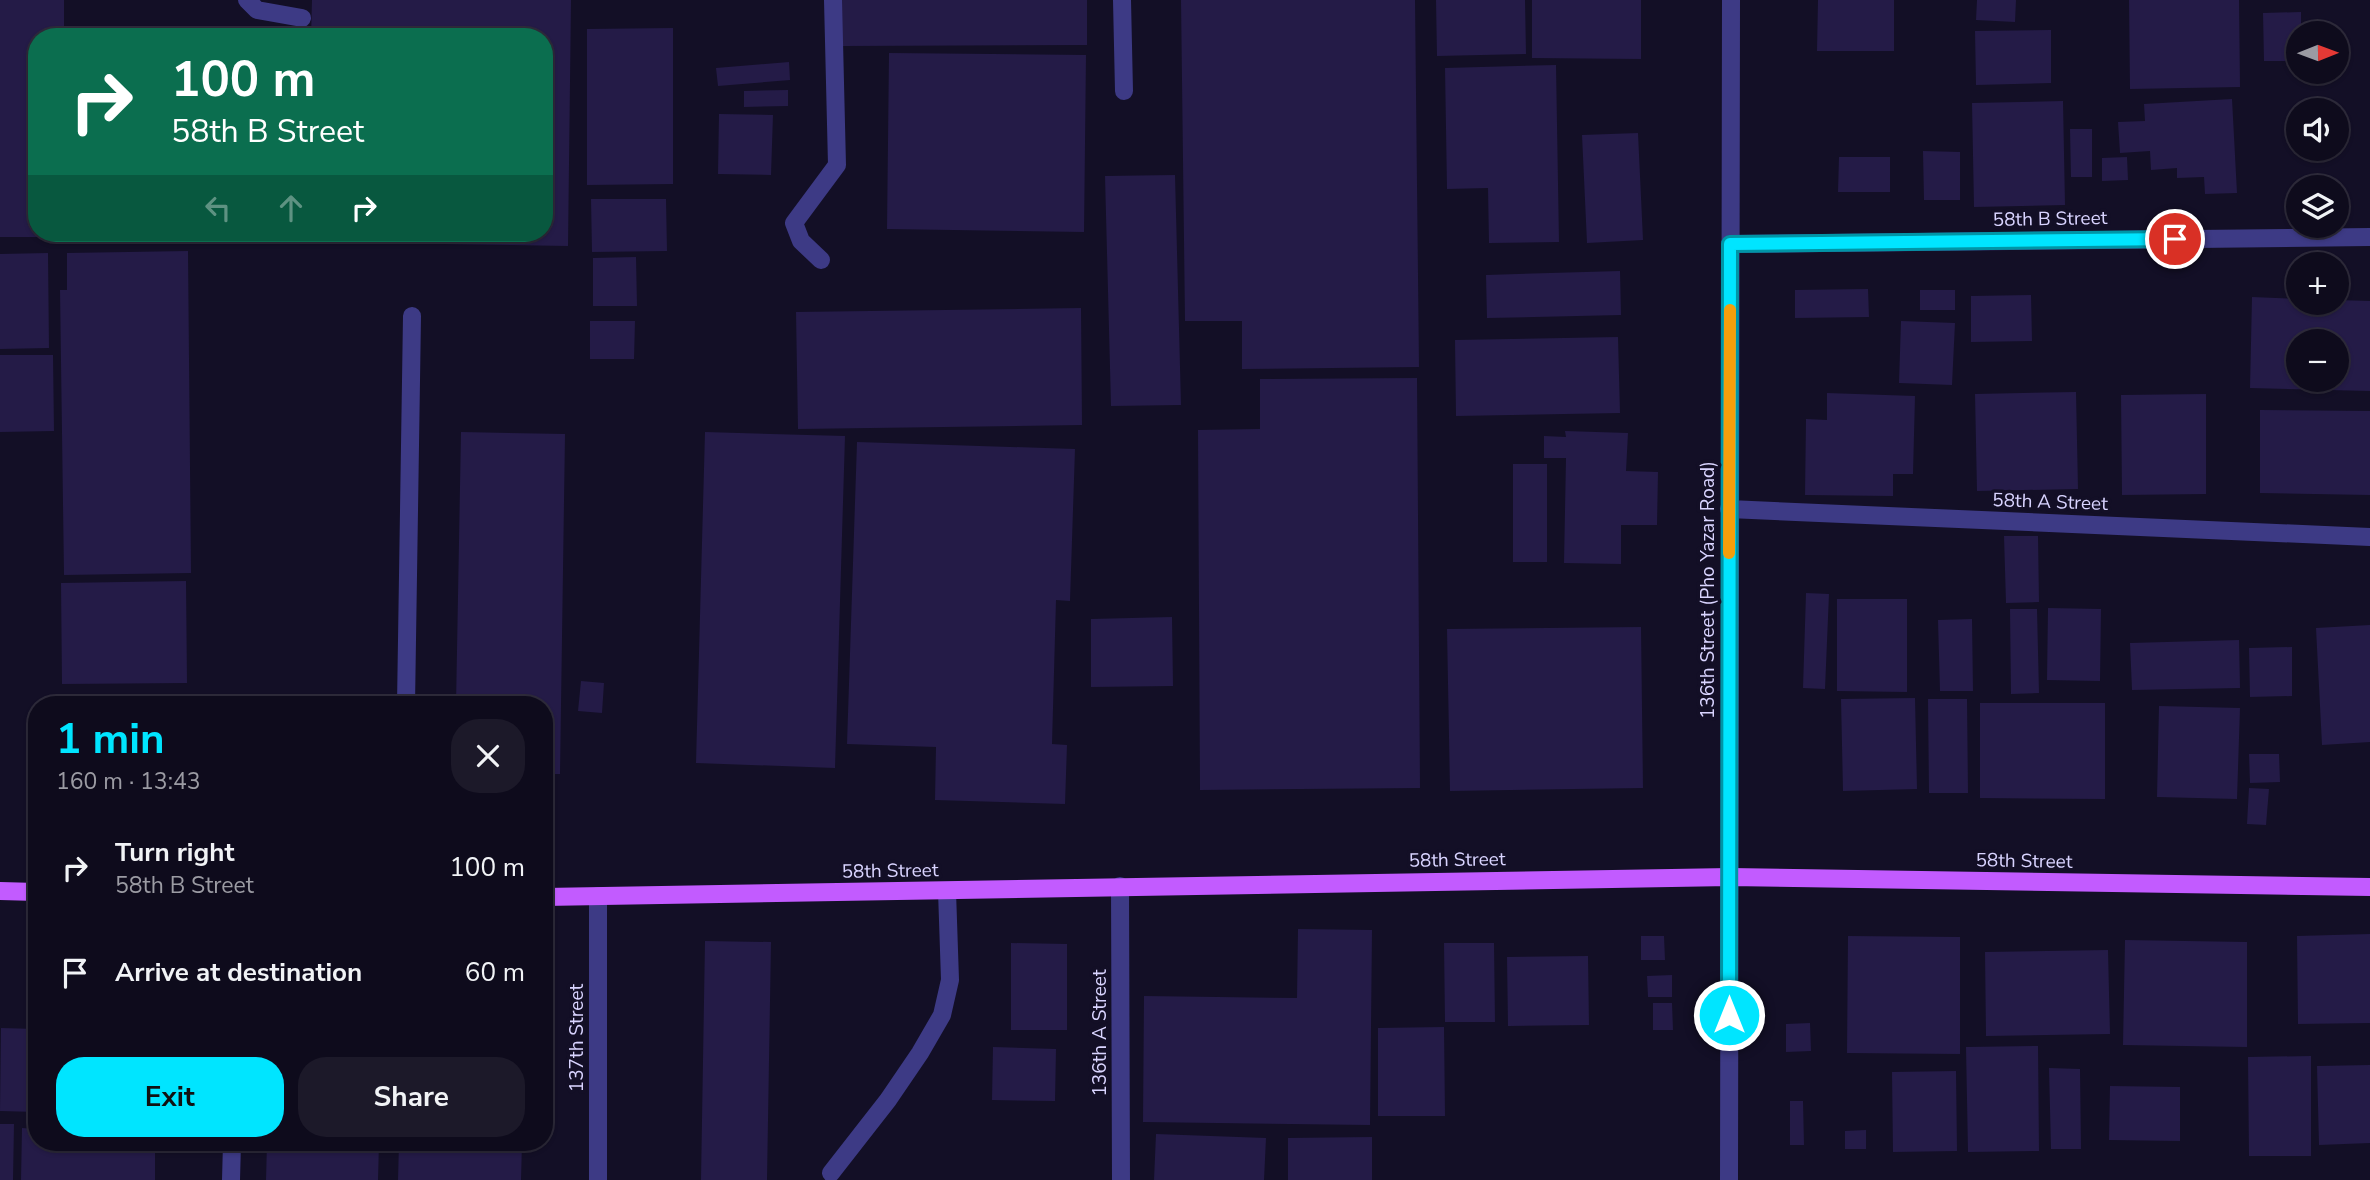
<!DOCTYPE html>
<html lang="en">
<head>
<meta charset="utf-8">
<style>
  :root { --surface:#0e0b1c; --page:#1c1929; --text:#f1f3f6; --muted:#9b9ba3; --line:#2e2b3b; --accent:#00e5ff }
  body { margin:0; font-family:"Nunito Sans",sans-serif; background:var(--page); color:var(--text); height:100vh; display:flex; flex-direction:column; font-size:26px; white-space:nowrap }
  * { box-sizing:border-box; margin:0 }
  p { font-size:23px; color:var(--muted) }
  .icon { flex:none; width:38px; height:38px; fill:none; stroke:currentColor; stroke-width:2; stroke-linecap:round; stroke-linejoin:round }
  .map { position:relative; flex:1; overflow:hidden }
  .side { position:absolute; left:28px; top:696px; width:525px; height:455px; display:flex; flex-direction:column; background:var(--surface); border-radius:28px; box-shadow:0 2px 5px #0004,0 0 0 2px var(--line) }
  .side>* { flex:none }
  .hud { position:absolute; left:28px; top:28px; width:525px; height:214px; border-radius:28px; box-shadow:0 2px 5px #0004,0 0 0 2px var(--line); background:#0b6e4f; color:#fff; overflow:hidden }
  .needle { width:46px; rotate:89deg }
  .fabs { position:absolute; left:2286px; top:21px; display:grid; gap:14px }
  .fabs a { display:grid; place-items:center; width:63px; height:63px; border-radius:50%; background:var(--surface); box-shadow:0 2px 5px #0004,0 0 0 2px var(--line); font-size:35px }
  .pin { position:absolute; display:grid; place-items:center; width:60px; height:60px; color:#fff; margin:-30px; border:4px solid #fff; border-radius:50%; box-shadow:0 2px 7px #0007 }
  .me { position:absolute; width:77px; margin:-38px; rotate:0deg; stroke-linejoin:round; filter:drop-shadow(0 0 5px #0008) }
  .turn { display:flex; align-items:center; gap:24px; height:147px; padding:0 28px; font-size:32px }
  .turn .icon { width:91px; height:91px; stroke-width:2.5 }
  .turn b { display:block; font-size:49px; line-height:60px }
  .lanes { display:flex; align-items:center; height:66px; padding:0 28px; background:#0003; justify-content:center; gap:35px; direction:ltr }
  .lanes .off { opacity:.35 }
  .round { display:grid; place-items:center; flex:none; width:74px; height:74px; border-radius:28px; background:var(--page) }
  .headline { display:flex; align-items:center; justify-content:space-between; height:119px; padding:0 28px }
  h1 { font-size:42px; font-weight:700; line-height:52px; color:var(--accent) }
  .button { display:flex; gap:14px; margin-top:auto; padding:14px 28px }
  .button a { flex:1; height:80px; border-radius:28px; background:var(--accent); color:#111; font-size:28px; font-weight:700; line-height:80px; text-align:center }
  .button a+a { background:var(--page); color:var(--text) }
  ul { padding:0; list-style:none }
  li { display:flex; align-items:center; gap:21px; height:105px; padding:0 28px }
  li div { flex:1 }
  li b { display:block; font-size:26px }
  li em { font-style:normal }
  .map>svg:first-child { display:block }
</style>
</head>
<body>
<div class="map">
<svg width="2370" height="1180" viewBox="0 0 2370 1180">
  <rect width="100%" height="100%" fill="#130f26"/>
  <!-- building -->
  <path fill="#241b47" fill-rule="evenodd" d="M 0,0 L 64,0 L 64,37 L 37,37 L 37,233 L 65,233 L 65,237 L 0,237 Z
    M 312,0 L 571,0 L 568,246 L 309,242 L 309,233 L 544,233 L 544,37 L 311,37 Z
    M 842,0 L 1087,0 L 1087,45 L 842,46 Z
    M 1181,0 L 1415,0 L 1419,367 L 1242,369 L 1242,321 L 1185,321 Z
    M 1436,0 L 1525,0 L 1526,54 L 1437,56 Z
    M 1532,0 L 1641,0 L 1641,59 L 1532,58 Z
    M 1818,0 L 1894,0 L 1894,51 L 1817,51 Z
    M 1977,0 L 2016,0 L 2015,22 L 1976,20 Z
    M 2129,0 L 2239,0 L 2240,87 L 2130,89 Z
    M 2301,12 L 2301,33 L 2298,33 L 2298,61 L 2264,61 L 2263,13 Z
    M 673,28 L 673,184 L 587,185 L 587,29 Z
    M 2051,30 L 2051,83 L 1976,85 L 1975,31 Z
    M 889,53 L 1086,55 L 1084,232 L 887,229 Z
    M 789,62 L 790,80 L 718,86 L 716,68 Z
    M 1556,65 L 1559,242 L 1489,243 L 1488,188 L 1447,189 L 1445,68 Z
    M 788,90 L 788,106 L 744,107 L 744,91 Z
    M 2232,99 L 2237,193 L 2205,194 L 2204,177 L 2177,178 L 2177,168 L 2151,170 L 2150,151 L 2120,153 L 2118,122 L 2145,121 L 2144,104 Z
    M 2063,101 L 2065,205 L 1974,207 L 1972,103 Z
    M 719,114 L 773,115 L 771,175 L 718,174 Z
    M 2070,129 L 2092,129 L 2092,177 L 2071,177 Z
    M 1638,133 L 1643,240 L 1587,243 L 1582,135 Z
    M 1923,151 L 1960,152 L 1960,200 L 1924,200 Z
    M 1839,157 L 1890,157 L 1890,192 L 1838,192 Z
    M 2127,157 L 2128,180 L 2102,181 L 2102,158 Z
    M 1175,175 L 1181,405 L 1111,406 L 1105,176 Z
    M 591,199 L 666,199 L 667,251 L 592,252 Z
    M 188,251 L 191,573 L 64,575 L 60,290 L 67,290 L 67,253 Z
    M 48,253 L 49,348 L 0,349 L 0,254 Z
    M 636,257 L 637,306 L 593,306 L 593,258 Z
    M 1620,271 L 1621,315 L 1487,318 L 1486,275 Z
    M 1868,289 L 1869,317 L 1795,318 L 1795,290 Z
    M 1920,290 L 1955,290 L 1955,310 L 1920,310 Z
    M 2031,295 L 2032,341 L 1971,342 L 1971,296 Z
    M 2252,297 L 2298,299 L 2298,303 L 2336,303 L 2336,300 L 2370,301 L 2370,391 L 2250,388 ZM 2298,341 L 2336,341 L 2336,380 L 2298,380 Z
    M 1081,308 L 1082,425 L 798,429 L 796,312 Z
    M 590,321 L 635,321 L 634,359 L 590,359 Z
    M 1901,321 L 1955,323 L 1952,385 L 1899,383 Z
    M 1618,337 L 1620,413 L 1456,416 L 1455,340 Z
    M 0,355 L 53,355 L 54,431 L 0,432 Z
    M 1417,378 L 1420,788 L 1200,790 L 1198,430 L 1260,429 L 1260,379 Z
    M 2076,392 L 2078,489 L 1977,491 L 1975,394 Z
    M 1827,393 L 1915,396 L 1913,474 L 1893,474 L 1893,496 L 1805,495 L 1806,419 L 1827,420 Z
    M 2206,394 L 2206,494 L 2122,495 L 2121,395 Z
    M 2260,410 L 2370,411 L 2370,495 L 2260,493 Z
    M 1565,431 L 1628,433 L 1626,471 L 1658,472 L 1657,525 L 1621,525 L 1621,564 L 1564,563 L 1566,458 L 1544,458 L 1544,436 L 1566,437 Z
    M 461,432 L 565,434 L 560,774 L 544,774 L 544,705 L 456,705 Z
    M 705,432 L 845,436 L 835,768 L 696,763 Z
    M 857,442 L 1075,449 L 1070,601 L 1056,600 L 1052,744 L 1067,745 L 1065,804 L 935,800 L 936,747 L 847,744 Z
    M 1513,464 L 1547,464 L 1547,562 L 1513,562 Z
    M 2004,536 L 2038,536 L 2039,602 L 2006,603 Z
    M 186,581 L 187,683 L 62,684 L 61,583 Z
    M 1806,593 L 1829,594 L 1825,689 L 1803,688 Z
    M 1837,599 L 1907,599 L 1907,692 L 1837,691 Z
    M 2048,608 L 2101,609 L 2100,681 L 2047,680 Z
    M 2010,609 L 2037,609 L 2039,693 L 2011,694 Z
    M 1172,617 L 1173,686 L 1091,687 L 1091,619 Z
    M 1972,619 L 1973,691 L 1940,691 L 1938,620 Z
    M 2370,625 L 2370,742 L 2322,745 L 2316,628 Z
    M 1641,627 L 1643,788 L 1450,791 L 1447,629 Z
    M 2239,640 L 2240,688 L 2132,690 L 2130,643 Z
    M 2292,647 L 2292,696 L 2250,697 L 2249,648 Z
    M 581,681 L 604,683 L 602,713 L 578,711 Z
    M 1915,698 L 1917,789 L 1843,791 L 1841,699 Z
    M 1928,699 L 1967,699 L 1968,793 L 1929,793 Z
    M 1980,703 L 2105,703 L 2105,799 L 1980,798 Z
    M 2159,706 L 2240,708 L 2237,799 L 2157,797 Z
    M 2249,754 L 2279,754 L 2280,782 L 2250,783 Z
    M 2249,788 L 2269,789 L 2266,825 L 2247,824 Z
    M 1298,929 L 1372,930 L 1370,1125 L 1143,1122 L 1144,996 L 1297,998 Z
    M 2370,934 L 2370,1023 L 2298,1024 L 2297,936 Z
    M 1641,936 L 1664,936 L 1665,960 L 1641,960 Z
    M 1848,936 L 1960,937 L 1960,1054 L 1847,1053 Z
    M 2125,940 L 2247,942 L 2247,1047 L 2123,1045 Z
    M 705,941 L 771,942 L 767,1180 L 701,1180 Z
    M 1011,943 L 1067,944 L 1067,1030 L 1011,1030 Z
    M 1444,943 L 1494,943 L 1495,1022 L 1445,1022 Z
    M 2108,950 L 2110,1034 L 1986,1036 L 1985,952 Z
    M 1588,956 L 1589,1025 L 1508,1026 L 1507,957 Z
    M 1672,975 L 1672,997 L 1648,997 L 1647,976 Z
    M 1653,1003 L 1672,1003 L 1673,1030 L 1653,1030 Z
    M 1810,1023 L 1811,1051 L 1786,1052 L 1786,1024 Z
    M 1444,1027 L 1445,1116 L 1378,1116 L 1378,1028 Z
    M 1,1028 L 37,1029 L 37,1112 L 0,1111 Z
    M 2038,1046 L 2039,1151 L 1968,1152 L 1966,1047 Z
    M 993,1047 L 1056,1049 L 1055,1101 L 992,1100 Z
    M 2311,1056 L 2311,1156 L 2249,1156 L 2248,1057 Z
    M 2370,1065 L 2370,1143 L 2319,1145 L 2317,1066 Z
    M 2049,1068 L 2080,1069 L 2081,1149 L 2051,1149 Z
    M 1956,1071 L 1957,1151 L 1893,1152 L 1892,1072 Z
    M 2110,1086 L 2180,1087 L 2180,1141 L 2109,1140 Z
    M 1790,1101 L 1803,1101 L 1804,1145 L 1790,1145 Z
    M 0,1124 L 14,1124 L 13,1180 L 0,1180 Z
    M 22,1128 L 37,1129 L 37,1143 L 155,1143 L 155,1180 L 21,1180 Z
    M 1866,1130 L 1866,1149 L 1845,1149 L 1845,1131 Z
    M 1156,1134 L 1266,1138 L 1264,1180 L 1154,1180 Z
    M 1372,1137 L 1372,1180 L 1288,1180 L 1288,1138 Z
    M 267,1143 L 379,1143 L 378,1180 L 266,1180 Z
    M 399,1143 L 522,1143 L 521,1180 L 398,1180 Z"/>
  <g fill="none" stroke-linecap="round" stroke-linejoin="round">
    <!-- minor -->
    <path stroke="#3d3a85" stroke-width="18" d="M 247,0 L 257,10 L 302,18
      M 1122,0 L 1124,91
      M 1730,244 L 2370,237
      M 821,260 L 801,241 L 794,223 L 837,165 L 833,0
      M 1729,509 L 2370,537
      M 406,705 L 412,316
      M 1120,886 L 1121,1180
      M 831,1173 L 888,1100 L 920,1053 L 942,1015 L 950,980 L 947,891
      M 231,1180 L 232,1143
      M 598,1180 L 598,896
      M 1729,1180 L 1731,0"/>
    <!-- major -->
    <path stroke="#c25bff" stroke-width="18" d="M 0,891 L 37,892
      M 544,897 L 1730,877 L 2370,887"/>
  </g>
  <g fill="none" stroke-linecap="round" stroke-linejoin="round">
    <!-- route casing -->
    <g stroke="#0095a6" stroke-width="18">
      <path id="route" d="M 1729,1015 L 1730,244 L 2175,239"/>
    </g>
    <!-- route -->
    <use href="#route" stroke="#00e5ff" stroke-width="12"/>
    <!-- slow -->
    <path stroke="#f59e0b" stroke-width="12" d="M 1729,553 L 1730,310"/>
  </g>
  <g text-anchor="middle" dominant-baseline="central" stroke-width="7" stroke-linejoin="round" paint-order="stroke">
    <!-- street labels -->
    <g font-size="19" fill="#d9d4ff" stroke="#130f26">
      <text transform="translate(2050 219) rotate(-1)">58th B Street</text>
      <text transform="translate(2050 502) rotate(2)">58th A Street</text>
      <text transform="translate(1708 590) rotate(-90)">136th Street (Pho Yazar Road)</text>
      <text transform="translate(1457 860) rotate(-1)">58th Street</text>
      <text transform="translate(2024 861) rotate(1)">58th Street</text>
      <text transform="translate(890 871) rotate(-1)">58th Street</text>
      <text transform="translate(1100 1033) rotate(-90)">136th A Street</text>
      <text transform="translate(577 1038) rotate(-90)">137th Street</text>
    </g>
  </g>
</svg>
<div class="fabs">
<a><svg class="needle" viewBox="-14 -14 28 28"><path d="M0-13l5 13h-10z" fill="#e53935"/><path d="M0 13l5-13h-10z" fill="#9b9ba3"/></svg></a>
<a><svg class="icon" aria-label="sound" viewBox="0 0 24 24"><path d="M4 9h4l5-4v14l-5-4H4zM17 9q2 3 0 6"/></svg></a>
<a><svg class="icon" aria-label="layers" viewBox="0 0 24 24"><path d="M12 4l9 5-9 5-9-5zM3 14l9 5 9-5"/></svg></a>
<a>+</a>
<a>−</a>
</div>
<div class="pin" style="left:2175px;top:239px;background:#d93025"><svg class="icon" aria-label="arrive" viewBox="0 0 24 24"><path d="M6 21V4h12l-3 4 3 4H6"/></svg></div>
<svg class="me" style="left:1729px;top:1015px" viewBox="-20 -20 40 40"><circle r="17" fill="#00e5ff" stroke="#fff" stroke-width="3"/><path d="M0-11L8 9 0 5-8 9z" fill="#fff"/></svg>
<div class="hud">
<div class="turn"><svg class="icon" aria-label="right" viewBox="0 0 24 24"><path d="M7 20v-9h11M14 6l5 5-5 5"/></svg><div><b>100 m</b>58th B Street</div></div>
<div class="lanes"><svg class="icon off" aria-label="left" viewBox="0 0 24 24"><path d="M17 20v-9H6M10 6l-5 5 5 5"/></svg><svg class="icon off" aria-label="ahead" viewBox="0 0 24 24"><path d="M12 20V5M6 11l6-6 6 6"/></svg><svg class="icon" aria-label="right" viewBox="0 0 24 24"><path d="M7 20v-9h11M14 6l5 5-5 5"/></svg></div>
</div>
<section class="side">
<div class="headline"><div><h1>1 min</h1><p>160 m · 13:43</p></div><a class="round"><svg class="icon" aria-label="close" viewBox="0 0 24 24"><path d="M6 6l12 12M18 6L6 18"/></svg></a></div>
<ul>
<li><svg class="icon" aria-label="right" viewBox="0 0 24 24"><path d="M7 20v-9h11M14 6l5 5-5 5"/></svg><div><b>Turn right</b><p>58th B Street</p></div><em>100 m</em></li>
<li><svg class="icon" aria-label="arrive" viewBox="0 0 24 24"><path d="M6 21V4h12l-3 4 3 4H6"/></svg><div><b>Arrive at destination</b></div><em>60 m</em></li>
</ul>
<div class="button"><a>Exit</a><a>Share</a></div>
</section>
</div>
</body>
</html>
